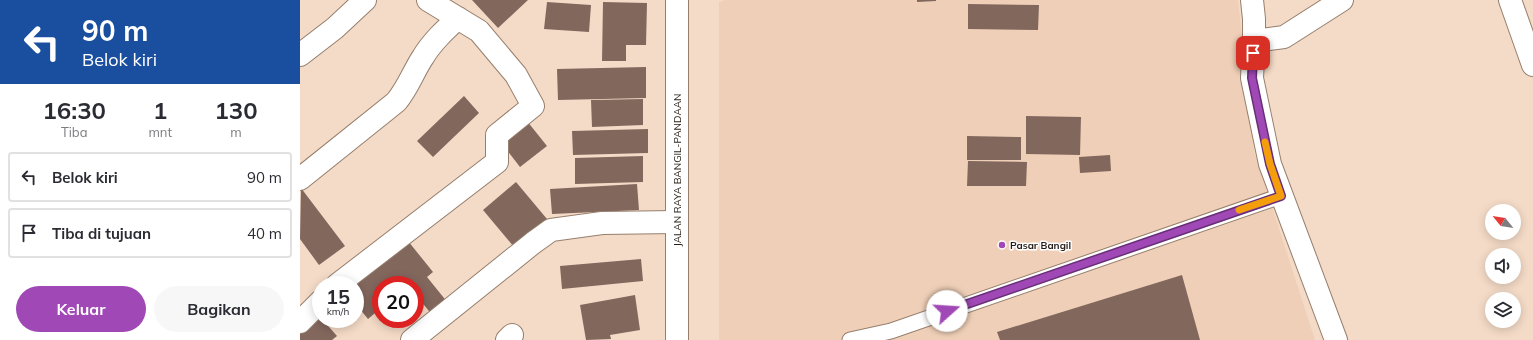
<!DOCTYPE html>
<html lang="id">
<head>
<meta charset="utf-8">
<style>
  :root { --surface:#fff; --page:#f7f7f7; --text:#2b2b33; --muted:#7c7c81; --line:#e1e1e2; --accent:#a048b5 }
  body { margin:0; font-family:Mulish,sans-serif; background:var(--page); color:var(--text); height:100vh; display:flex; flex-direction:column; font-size:15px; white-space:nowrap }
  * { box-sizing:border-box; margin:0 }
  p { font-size:13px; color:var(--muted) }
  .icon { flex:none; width:22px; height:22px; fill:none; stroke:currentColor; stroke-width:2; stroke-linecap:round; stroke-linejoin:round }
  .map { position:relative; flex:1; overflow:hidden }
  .sheet { display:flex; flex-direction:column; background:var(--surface); width:300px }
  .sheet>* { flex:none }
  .guide { background:#1a4fa0; color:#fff; overflow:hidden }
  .needle { width:26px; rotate:300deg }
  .controls { position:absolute; left:1185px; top:204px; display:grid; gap:8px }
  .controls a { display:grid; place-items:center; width:36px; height:36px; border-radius:50%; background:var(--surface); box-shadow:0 2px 10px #0003; font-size:20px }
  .speed { position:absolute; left:12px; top:276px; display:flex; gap:8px; font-size:20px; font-weight:700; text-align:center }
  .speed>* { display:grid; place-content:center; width:52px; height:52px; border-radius:50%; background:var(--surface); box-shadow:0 2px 10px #0003; line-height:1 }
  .speed small { font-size:10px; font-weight:400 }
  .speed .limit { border:6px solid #d22; background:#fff; color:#111 }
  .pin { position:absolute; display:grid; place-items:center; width:34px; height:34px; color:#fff; margin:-17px; border-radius:8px; box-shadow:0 2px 6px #0006 }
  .me { position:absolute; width:44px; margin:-22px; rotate:71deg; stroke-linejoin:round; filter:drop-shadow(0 0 3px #0008) }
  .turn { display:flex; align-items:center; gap:14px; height:84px; padding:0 16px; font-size:18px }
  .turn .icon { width:52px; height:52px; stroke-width:2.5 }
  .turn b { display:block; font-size:28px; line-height:34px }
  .eta { display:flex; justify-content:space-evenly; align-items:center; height:68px; text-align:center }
  .eta b { font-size:24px; font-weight:700; line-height:28px }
  .primary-button { display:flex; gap:8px; margin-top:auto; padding:8px 16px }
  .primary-button a { flex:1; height:46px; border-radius:24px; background:var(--accent); color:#fff; font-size:16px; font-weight:700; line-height:46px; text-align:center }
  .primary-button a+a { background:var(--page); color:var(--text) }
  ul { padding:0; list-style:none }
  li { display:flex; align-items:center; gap:12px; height:50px; margin:0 8px 6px; padding:0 8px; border:2px solid var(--line); border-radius:4px }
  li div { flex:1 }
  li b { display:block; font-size:15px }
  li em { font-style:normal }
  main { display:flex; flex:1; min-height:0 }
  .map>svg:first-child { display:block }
</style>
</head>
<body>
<main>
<section class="sheet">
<div class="guide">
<div class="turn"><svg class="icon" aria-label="left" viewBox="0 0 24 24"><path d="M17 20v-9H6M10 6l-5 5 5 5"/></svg><div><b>90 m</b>Belok kiri</div></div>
</div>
<div class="eta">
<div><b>16:30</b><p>Tiba</p></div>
<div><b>1</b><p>mnt</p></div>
<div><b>130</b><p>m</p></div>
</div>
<ul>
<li><svg class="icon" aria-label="left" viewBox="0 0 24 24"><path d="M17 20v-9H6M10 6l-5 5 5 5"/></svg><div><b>Belok kiri</b></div><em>90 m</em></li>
<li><svg class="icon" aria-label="arrive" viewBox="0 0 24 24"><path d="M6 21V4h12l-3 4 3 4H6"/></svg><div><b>Tiba di tujuan</b></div><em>40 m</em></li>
</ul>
<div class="primary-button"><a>Keluar</a><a>Bagikan</a></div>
</section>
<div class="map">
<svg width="1233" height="340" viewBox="0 0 1233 340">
  <rect width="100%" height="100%" fill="#f4dbc7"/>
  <!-- built -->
  <path fill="#efcfb7" d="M 425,0 L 938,0 L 954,151 L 1015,340 L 419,340 L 419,2 Z"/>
  <!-- building -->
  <path fill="#82675d" d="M 172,0 L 228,0 L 198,28 Z
    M 617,0 L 636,0 L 636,1 L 617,2 Z
    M 247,2 L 291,5 L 289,32 L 244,29 Z
    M 303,2 L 347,3 L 346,45 L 326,45 L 326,61 L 302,61 Z
    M 668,4 L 739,5 L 738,30 L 668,29 Z
    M 346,67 L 346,98 L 258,100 L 257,69 Z
    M 164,96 L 179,113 L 133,157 L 117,141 Z
    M 343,99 L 343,125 L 292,127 L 291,100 Z
    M 726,116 L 781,117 L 780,155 L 726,154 Z
    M 227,121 L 247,146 L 220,167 L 200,141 Z
    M 348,129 L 348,153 L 273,155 L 272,131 Z
    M 667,136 L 721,137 L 721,160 L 667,160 Z
    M 810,155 L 811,171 L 780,173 L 779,157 Z
    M 343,156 L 343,182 L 275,184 L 275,158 Z
    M 668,161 L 727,162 L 726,186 L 667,186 Z
    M 216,182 L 247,219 L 214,247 L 183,210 Z
    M 337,184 L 339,210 L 252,214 L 250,189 Z
    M 1,188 L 45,246 L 19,265 L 0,239 Z
    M 104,236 L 133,272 L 127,277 L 148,303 L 132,315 L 117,296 L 115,298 L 115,285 L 81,285 L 81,308 L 68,319 L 55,303 L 55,285 Z
    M 341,259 L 343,281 L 262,289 L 260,266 Z
    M 882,275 L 900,340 L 700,340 L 697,332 Z
    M 335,295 L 340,330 L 310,335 L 311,339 L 286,340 L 280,305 Z
    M 19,315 L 21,319 L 22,319 L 37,336 L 32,340 L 0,340 L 0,331 Z"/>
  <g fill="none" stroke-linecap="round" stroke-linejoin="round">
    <!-- service casing -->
    <g stroke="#967f6d" stroke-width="17">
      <path id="service" d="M 550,340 L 591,331 L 981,196"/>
    </g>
    <!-- minor casing -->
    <g stroke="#967f6d" stroke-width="24">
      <path id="minor" d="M 952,0 L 954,19 L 954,41 L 984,37 L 1042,0
        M 1210,0 L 1233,65
        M 954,41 L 952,78 L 970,164 L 1036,340
        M 0,55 L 35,28 L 65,0
        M 0,179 L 96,102 C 108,88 113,72 123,57 C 132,42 145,30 158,18
        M 37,285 L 197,162 L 197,135 L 233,106 L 216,75 L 179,31 L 128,0
        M 0,322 L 21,301
        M 112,340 L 233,243 L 251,230 L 302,223 L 376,222
        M 207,340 L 212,335"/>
    </g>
    <!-- primary casing -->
    <g stroke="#967f6d" stroke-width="24">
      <path id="primary" d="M 377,0 L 377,340"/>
    </g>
    <!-- service -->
    <use href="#service" stroke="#fff" stroke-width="15"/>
    <!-- minor -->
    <use href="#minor" stroke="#fff" stroke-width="22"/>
    <!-- primary -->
    <use href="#primary" stroke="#fff" stroke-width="22"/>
  </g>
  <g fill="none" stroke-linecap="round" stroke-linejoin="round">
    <!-- route casing -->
    <g stroke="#682f76" stroke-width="10">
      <path id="route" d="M 647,311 L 981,196 L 970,164 L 952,78 L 953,53"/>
    </g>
    <!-- route -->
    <use href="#route" stroke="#a048b5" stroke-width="7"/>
    <!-- slow -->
    <path stroke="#f59e0b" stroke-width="7" d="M 939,210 L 981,196 L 970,164 L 965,142"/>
  </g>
  <!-- markers -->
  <circle fill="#a048b5" stroke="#fff" stroke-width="1.5" cx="702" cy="245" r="4"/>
  <g text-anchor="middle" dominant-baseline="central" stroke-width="3" stroke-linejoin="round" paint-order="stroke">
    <!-- street labels -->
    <g font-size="10" fill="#261d16" stroke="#fff">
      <text transform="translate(377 170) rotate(-90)">JALAN RAYA BANGIL-PANDAAN</text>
    </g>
    <!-- poi labels -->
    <g font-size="10" font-weight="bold" fill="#261d16" stroke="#fff" text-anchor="start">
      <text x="710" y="245">Pasar Bangil</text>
    </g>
  </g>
</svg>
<div class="controls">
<a><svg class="needle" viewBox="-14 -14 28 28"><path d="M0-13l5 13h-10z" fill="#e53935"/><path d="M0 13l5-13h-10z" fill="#7c7c81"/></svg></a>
<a><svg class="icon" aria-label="sound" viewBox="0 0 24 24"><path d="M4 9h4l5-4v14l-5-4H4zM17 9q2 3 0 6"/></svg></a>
<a><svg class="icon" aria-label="layers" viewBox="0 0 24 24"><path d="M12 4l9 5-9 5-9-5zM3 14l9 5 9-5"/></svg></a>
</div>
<div class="speed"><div>15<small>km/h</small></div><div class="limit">20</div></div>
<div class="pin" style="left:953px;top:53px;background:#d93025"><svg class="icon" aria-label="arrive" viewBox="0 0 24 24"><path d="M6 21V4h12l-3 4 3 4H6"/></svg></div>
<svg class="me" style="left:647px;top:311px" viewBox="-20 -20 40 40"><circle r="19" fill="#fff"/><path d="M0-13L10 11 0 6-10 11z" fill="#a048b5"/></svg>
</div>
</main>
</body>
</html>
